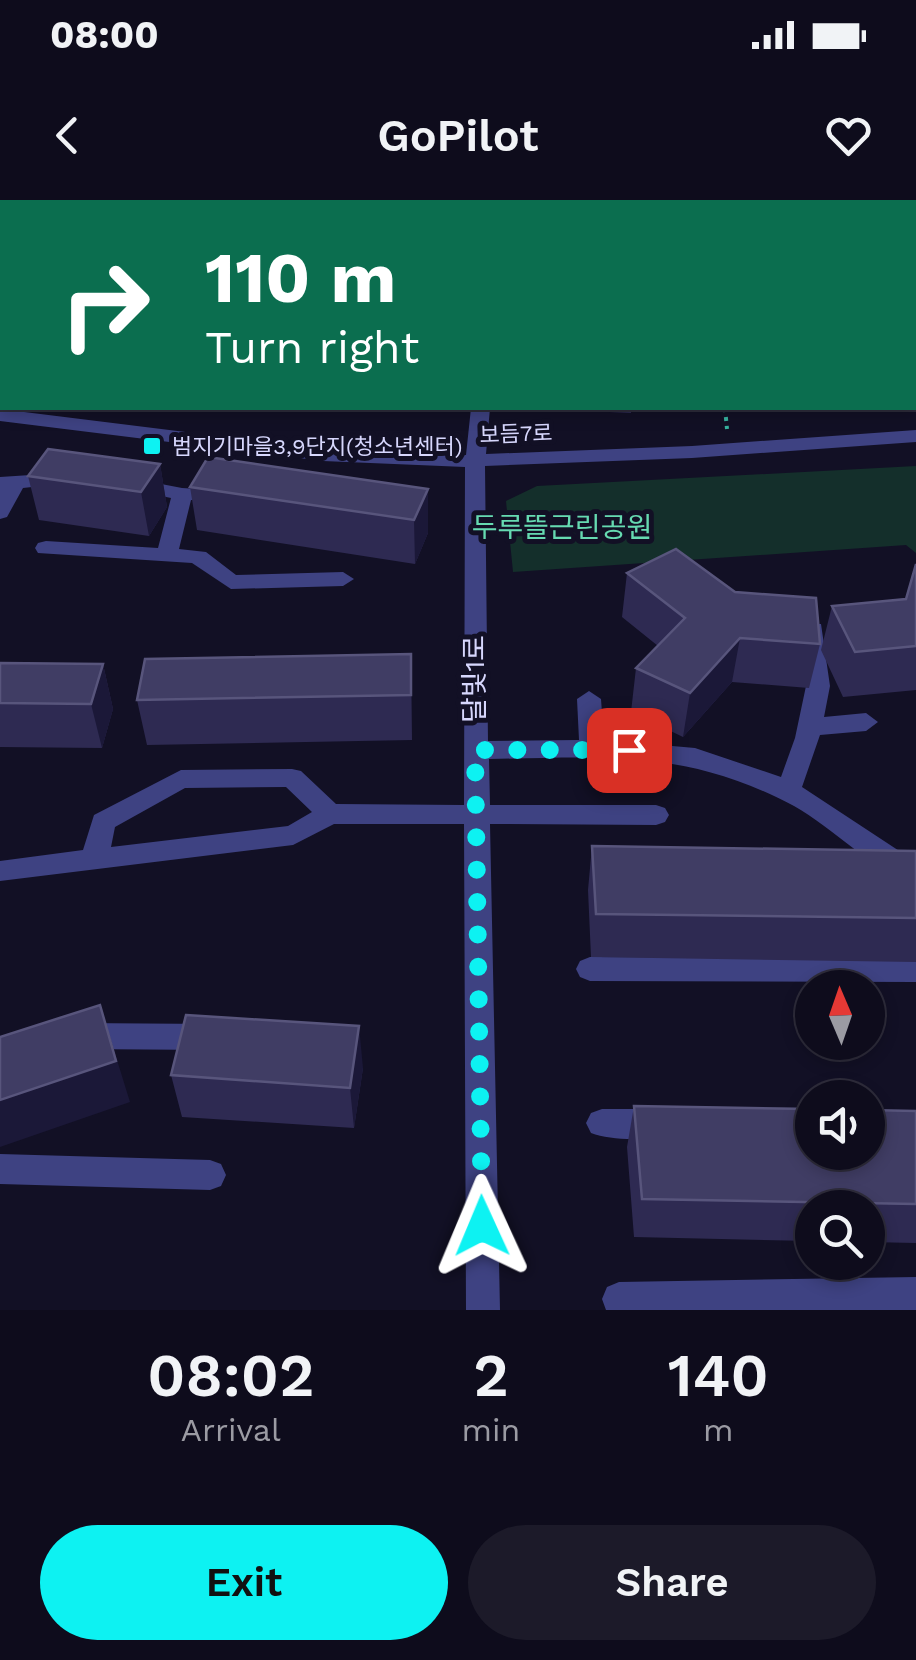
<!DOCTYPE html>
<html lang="en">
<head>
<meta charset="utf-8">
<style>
  :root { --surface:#0e0c1c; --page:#1c1a29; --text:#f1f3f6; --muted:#9b9ba3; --line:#2e2c3b; --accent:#0df2f2 }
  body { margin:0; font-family:"Work Sans","Noto Sans KR",sans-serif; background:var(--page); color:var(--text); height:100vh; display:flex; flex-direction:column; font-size:38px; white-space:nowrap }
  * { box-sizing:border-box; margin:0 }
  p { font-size:32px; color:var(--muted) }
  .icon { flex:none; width:55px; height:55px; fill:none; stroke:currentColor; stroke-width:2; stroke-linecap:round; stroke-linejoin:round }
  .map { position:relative; height:1110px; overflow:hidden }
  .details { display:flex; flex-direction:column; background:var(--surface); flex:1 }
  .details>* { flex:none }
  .banner { position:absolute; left:0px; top:0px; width:918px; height:210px; box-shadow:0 5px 15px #0003,0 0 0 2px var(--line); background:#0b6e4f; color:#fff; overflow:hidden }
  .needle { width:65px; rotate:358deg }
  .buttons { position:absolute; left:795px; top:770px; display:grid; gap:20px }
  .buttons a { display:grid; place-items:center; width:90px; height:90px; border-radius:50%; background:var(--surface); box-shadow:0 5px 15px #0003,0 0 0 2px var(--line); font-size:50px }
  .pin { position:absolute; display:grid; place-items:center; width:85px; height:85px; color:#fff; margin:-42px; border-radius:20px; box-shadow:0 5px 15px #0006 }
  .me { position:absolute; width:110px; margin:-55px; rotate:359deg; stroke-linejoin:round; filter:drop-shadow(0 0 8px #0008) }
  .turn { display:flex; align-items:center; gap:35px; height:210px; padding:0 40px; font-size:45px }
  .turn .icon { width:130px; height:130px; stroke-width:2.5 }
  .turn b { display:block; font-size:70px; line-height:85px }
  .eta { display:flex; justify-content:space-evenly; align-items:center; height:170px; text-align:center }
  .eta b { font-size:60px; font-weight:600; line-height:70px }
  .button { display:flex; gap:20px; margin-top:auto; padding:20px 40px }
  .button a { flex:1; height:115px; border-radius:60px; background:var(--accent); color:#111; font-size:40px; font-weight:600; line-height:115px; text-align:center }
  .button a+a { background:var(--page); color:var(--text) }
  .status { display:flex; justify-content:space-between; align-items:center; height:70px; padding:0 50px; background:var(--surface); direction:ltr }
  .status svg { height:28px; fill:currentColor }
  header { display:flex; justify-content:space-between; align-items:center; height:130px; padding:0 40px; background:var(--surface); font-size:45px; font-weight:600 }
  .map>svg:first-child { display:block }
</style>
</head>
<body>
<div class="status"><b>08:00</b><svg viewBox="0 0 49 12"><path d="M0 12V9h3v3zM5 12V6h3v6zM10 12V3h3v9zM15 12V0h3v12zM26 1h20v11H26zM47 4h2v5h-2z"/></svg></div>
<header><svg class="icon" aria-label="back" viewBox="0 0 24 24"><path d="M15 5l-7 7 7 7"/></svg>GoPilot<svg class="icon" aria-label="heart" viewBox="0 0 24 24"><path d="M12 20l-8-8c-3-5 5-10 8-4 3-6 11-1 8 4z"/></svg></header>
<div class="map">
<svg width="916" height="1110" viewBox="0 0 916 1110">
  <rect width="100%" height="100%" fill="#121025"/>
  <!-- green -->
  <path fill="#142f2b" d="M 916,266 L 916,353 L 906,345 L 513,372 L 506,301 L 537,286 Z"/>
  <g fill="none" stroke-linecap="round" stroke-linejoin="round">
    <!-- stream -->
    <path stroke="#0d2542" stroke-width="6" d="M 288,2 L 294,0"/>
    <!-- path -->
    <path stroke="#36b29e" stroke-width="4" stroke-dasharray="4 5" stroke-linecap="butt" d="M 703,0 L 710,2
      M 173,2 L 179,0
      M 319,2 L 326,0
      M 365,2 L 371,0
      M 725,208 L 727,229"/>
    <!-- minor -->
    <path fill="#3e4282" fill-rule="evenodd" d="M 873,0 L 894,0 L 896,2 L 875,2 Z
      M 915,6 L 916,7 L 916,17 L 915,16 Z
      M 916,85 L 916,96 L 915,96 L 915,85 Z
      M 915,159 L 916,159 L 916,171 L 915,171 Z
      M 471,208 L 490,208 L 486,254 L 692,246 L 916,230 L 916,242 L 692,258 L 485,266 L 488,541 L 579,540 L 577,499 L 589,491 L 601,499 L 604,540 L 695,548 L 781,577 L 795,538 L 806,486 L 802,429 L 805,424 L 821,424 L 830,486 L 824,517 L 866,513 L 878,522 L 866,531 L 820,535 L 802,587 L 916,662 L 916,687 C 878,674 832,627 794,606 C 686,549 608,557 489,559 L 490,605 L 656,605 L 665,608 L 669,615 L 665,622 L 656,625 L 490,624 L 500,1110 L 466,1110 L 464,624 L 334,624 L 293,645 L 0,681 L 0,661 L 83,650 L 94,615 L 181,570 L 292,569 L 301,571 L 336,604 L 464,605 L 465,267 L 323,261 L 0,221 L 0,209 L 323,249 L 466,255 ZM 286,587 L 312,612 L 288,626 L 111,647 L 115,627 L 185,588 Z
      M 61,273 L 71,279 L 68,283 L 23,288 L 7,317 L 0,319 L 0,277 Z
      M 130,278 L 182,288 L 231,291 L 234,295 L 231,299 L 191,300 L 179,349 L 206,352 L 236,375 L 343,372 L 354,379 L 343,386 L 231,389 L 192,363 L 38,353 L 35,348 L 38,343 L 46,341 L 158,348 L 171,298 L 123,288 L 123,280 Z
      M 590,757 L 916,758 L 916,782 L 590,781 L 580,777 L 576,769 L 580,761 Z
      M 78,823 L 213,824 L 224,828 L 228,837 L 224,846 L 213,850 L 78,849 L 67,845 L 63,836 L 67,827 Z
      M 602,909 L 663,909 L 674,913 L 679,923 L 674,933 C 652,941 613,941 591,933 L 586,923 L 591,913 Z
      M 0,954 L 210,960 L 221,964 L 226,975 L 221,986 L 210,990 L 0,984 Z
      M 916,1077 L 916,1110 L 606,1110 L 602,1099 L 607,1087 L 619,1082 Z"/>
  </g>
  <!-- wall -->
  <path fill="#2e2a52" d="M 794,0 L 863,0 L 862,2 L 790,2 Z
    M 521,208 L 631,208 L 631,213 Z
    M 160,264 L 167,307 L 149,336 L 39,320 L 28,276 Z
    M 190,287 L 428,289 L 428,333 L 415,364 L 197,330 Z
    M 916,364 L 916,490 L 843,497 L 821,450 L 832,406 L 906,399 Z
    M 627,373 L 735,392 L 820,444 L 809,488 L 732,482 L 683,537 L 631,512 L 636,468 L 658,446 L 622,417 Z
    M 411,454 L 412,540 L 147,545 L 137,500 Z
    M 0,463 L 103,464 L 113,509 L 102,548 L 0,547 Z
    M 592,646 L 916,651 L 916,762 L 591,757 L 588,690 Z
    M 363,868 L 354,928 L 182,917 L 171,875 Z
    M 634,906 L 916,911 L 916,1043 L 868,1042 L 868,1008 L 812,1008 L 812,1041 L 634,1037 L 627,947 Z"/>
  <!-- shaded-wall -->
  <path fill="#1b1838" d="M 849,0 L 863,0 L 862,2 L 848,2 Z
    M 2,5 L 2,30 L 0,30 L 0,6 Z
    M 160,264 L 167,307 L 149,336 L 141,292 Z
    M 428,289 L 428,333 L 415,364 L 414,320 Z
    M 740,438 L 732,482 L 683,537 L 690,493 Z
    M 103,464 L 113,509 L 102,548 L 91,504 Z
    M 100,805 L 130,902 L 0,947 L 0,900 Z
    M 359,826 L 363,868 L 354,928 L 350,888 Z"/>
  <!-- building -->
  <path fill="#403d64" stroke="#58557c" stroke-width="2.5" d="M 0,0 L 16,0 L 2,2 L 2,5 L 0,6 Z
    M 794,0 L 819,0 L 822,1 L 820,2 L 790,2 Z
    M 48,249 L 160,264 L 141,292 L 28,276 Z
    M 208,257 L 428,289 L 414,320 L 190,287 Z
    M 676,349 L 735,392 L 816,398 L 820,444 L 740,438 L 690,493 L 636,468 L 685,418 L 627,373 Z
    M 916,364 L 916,446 L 855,452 L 832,406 L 906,399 Z
    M 411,454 L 411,495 L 137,500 L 145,459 Z
    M 0,463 L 103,464 L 91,504 L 0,503 Z
    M 592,646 L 916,651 L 916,718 L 596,714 Z
    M 100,805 L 116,861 L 0,900 L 0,837 Z
    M 186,815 L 359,826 L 350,888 L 171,875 Z
    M 634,906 L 812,909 L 812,952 L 868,952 L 868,910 L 916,911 L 916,1004 L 642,999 Z"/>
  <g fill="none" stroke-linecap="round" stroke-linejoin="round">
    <!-- route -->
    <path stroke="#0df2f2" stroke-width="18" stroke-dasharray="0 32.4" d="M 482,1026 L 475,550 L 629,550"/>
  </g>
  <!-- markers -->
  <rect fill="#0df2f2" stroke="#121025" stroke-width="4" x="142" y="236" width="20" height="20" rx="5"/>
  <g text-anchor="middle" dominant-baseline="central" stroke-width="10" stroke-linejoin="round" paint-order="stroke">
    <!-- far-street labels -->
    <g font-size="22" fill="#d7d7fd" stroke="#121025">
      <text transform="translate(516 234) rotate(-2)">보듬7로</text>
    </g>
    <!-- far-poi labels -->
    <g font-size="22" fill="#d7d7fd" stroke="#121025" text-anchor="start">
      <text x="172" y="246">범지기마을3,9단지(청소년센터)</text>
    </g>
    <!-- park labels -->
    <g font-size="28" fill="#66dab1" stroke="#121025">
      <text x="562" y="327">두루뜰근린공원</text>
    </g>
    <!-- street labels -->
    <g font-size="28" fill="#d7d7fd" stroke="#121025">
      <text transform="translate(474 479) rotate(-90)">달빛1로</text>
    </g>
  </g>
</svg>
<div class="buttons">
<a><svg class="needle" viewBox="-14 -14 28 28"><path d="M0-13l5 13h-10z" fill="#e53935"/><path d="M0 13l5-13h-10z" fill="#9b9ba3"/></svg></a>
<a><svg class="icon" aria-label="sound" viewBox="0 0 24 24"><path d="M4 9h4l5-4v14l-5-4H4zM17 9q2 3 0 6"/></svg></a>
<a><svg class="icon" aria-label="search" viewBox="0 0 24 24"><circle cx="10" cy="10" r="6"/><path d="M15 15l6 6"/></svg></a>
</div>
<div class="pin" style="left:629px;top:550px;background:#d93025"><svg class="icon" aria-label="arrive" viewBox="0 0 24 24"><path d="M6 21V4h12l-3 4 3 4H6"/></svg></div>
<svg class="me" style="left:482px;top:1026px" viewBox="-20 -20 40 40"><path d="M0-17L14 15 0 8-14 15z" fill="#0df2f2" stroke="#fff" stroke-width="4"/></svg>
<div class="banner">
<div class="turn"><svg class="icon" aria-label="right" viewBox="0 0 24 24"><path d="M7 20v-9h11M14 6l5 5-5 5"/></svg><div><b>110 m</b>Turn right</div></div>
</div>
</div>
<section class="details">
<div class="eta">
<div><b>08:02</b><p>Arrival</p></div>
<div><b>2</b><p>min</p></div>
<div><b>140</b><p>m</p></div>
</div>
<div class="button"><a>Exit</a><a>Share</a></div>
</section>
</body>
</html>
